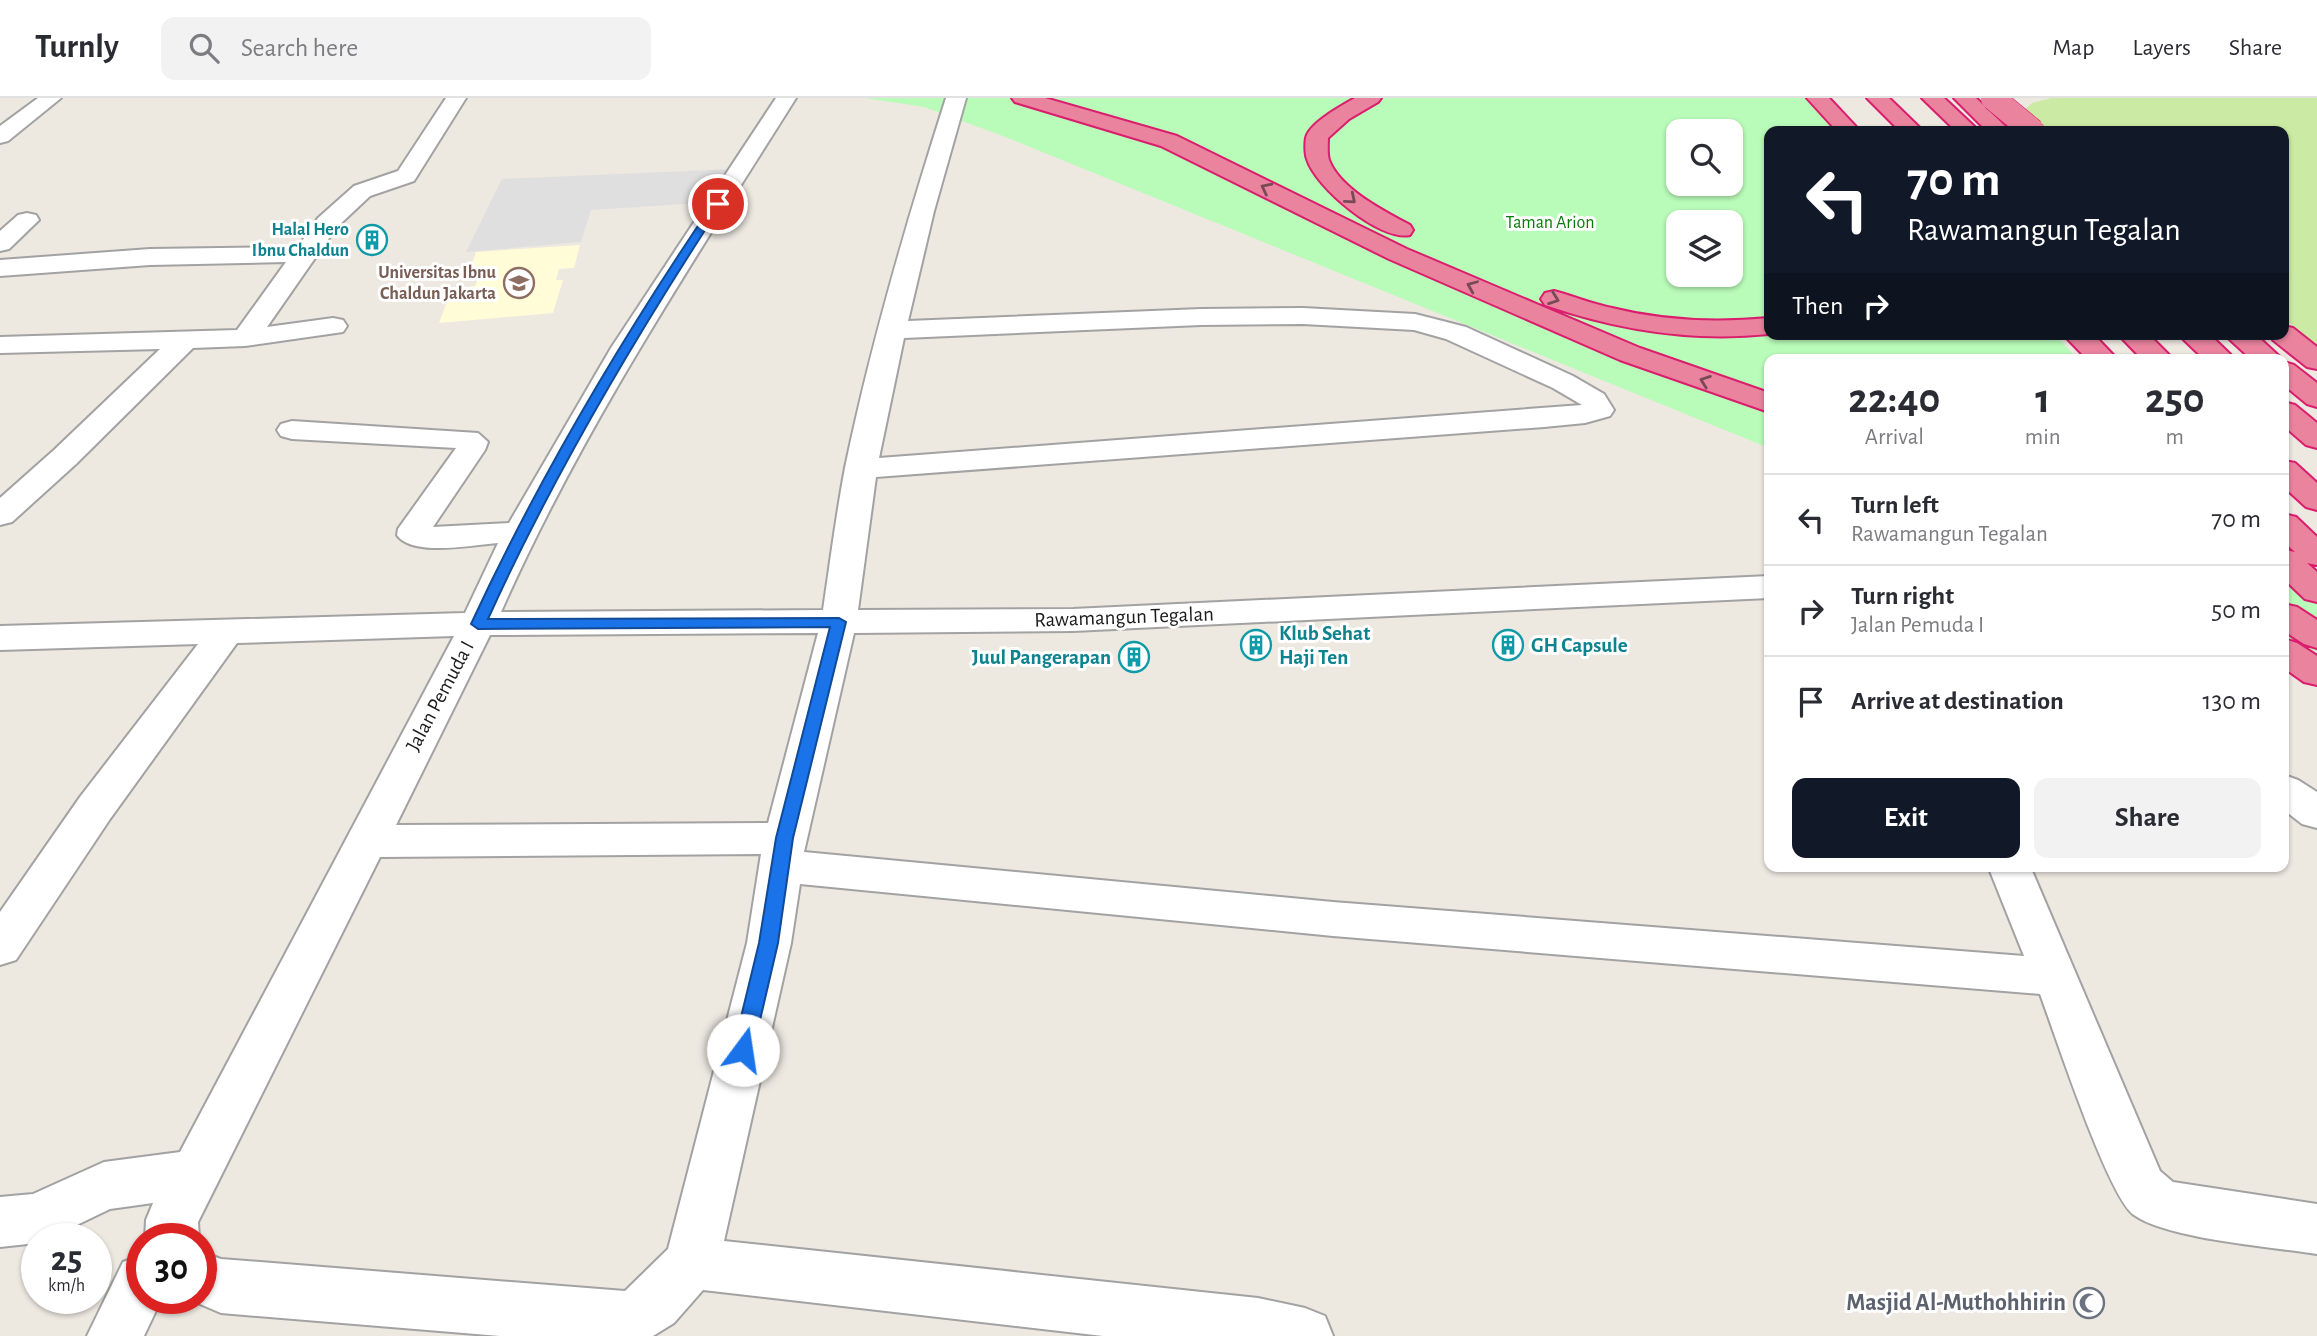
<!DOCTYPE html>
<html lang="en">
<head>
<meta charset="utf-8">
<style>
  :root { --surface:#fff; --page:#f2f2f3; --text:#2b2b33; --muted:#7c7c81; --line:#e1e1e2; --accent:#111827 }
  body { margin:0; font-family:"Alegreya Sans",sans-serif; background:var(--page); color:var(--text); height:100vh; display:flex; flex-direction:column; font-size:26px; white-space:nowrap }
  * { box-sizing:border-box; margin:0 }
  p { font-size:23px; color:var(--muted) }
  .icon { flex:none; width:38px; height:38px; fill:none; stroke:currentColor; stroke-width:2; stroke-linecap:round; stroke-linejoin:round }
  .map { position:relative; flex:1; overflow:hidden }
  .details { position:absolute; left:1764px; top:256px; width:525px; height:518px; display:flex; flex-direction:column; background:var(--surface); border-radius:14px; box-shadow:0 2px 5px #0004 }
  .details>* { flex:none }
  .guide { position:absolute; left:1764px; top:28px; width:525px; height:214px; border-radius:14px; box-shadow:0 2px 5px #0004; background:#111827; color:#fff; overflow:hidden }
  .tools { position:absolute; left:1666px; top:21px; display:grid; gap:14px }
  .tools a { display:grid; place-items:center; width:77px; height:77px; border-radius:14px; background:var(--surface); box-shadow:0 2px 5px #0004; font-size:35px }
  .speed { position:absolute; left:21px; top:1125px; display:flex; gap:14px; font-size:35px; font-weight:700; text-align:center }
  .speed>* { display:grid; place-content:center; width:91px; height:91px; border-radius:50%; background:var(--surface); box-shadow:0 2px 5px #0004; line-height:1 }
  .speed small { font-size:18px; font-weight:400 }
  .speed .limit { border:10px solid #d22; background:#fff; color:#111 }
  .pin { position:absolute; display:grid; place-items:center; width:60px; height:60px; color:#fff; margin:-30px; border:4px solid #fff; border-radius:50%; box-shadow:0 2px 7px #0007 }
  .me { position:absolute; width:77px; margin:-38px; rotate:14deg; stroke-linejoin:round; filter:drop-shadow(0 0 5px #0008) }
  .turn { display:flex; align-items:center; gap:24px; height:147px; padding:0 28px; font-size:32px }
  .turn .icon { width:91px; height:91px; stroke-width:2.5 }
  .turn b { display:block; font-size:49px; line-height:60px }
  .then { display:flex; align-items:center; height:66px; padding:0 28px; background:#0003; gap:14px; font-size:26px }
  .eta { display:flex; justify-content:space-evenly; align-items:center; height:119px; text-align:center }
  .eta b { font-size:42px; font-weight:700; line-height:49px }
  .primary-button { display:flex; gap:14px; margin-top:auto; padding:14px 28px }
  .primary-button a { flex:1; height:80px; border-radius:14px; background:var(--accent); color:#fff; font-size:28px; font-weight:700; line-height:80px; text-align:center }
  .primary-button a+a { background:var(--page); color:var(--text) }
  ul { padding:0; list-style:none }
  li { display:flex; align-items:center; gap:21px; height:91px; padding:0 28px; border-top:2px solid var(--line) }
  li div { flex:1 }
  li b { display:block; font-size:26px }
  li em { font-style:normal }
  header { display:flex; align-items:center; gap:42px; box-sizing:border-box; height:98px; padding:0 35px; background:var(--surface); border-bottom:2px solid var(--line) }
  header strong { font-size:33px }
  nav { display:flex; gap:38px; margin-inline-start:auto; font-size:24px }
  .search { width:490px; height:63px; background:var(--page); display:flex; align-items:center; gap:18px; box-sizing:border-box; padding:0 24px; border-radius:14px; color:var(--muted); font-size:26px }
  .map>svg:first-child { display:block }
</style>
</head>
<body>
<header>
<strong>Turnly</strong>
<div class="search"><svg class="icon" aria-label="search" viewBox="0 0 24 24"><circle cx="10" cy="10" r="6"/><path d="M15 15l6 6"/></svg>Search here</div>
<nav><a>Map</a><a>Layers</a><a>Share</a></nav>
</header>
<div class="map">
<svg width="2317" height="1238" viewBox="0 0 2317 1238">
  <rect width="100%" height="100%" fill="#ede8e0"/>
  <!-- education -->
  <path fill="#fffcd7" d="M 580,147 L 574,170 L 559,171 L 556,182 L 563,182 L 553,215 L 439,225 L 452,190 L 475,188 L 479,178 L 467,179 L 476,154 Z"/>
  <!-- grass -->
  <path fill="#cbeaa3" d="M 2051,0 L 2317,0 L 2317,247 L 2284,221 L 2284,33 L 2044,33 L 2021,15 L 2032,5 Z"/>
  <!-- park -->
  <path fill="#b9fbb9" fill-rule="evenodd" d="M 865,0 L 1826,0 L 1858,33 L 1769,33 L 1769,236 L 2054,236 L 2078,261 L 1769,261 L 1769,350 L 1003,38 L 924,9 ZM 1678,33 L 1731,33 L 1731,86 L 1678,86 ZM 1678,124 L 1731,124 L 1731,177 L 1678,177 Z
    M 2284,473 L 2317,507 L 2317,553 L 2284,549 Z"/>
  <!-- parking -->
  <path fill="#dfdfdf" d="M 734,71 L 715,104 L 591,112 L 581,144 L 466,154 L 502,81 Z"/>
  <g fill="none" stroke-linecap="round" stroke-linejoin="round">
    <!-- street casing -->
    <g stroke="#a2a2a2" stroke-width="4">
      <path id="street" d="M 38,0 L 61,0 L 8,43 L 0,45 L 0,28 Z
        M 446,0 L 466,0 L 414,83 L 370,98 L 336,130 L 267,229 L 333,220 L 343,222 L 347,228 L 343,234 L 245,248 L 193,250 L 76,366 L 12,424 L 0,427 L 0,400 L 54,352 L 160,251 L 0,255 L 0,239 L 237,232 L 286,164 L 150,167 L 0,178 L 0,162 L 150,151 L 298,149 L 318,120 L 354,88 L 398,73 Z
        M 776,0 L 796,0 C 691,167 581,333 501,514 L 823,512 C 830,465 836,417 845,370 C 871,245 907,122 946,0 L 966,0 L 934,113 L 908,223 L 1201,211 L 1303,210 L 1415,216 L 1466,229 L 1573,278 L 1604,296 L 1614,312 L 1610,318 L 1585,325 L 1544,329 L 876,379 L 858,512 L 1073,511 L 1769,478 L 1769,500 L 1073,533 L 854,535 L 804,754 L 1333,804 L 2024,858 L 1988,768 L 2030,768 L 2160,1073 L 2173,1084 L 2317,1106 L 2317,1156 C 2273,1149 2167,1141 2134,1117 C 2108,1099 2055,936 2040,896 L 1333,838 L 800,786 L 791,845 L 724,1143 L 1258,1200 L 1305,1210 L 1325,1218 L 1333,1238 L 1103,1238 L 703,1192 L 674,1225 L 653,1238 L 500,1238 L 221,1215 L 186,1200 L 201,1200 L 201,1154 L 221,1161 L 625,1193 L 668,1151 L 747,845 L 761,756 L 380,759 L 198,1124 L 199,1141 L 145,1141 L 146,1122 L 153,1105 L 110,1111 L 56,1137 L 37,1141 L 37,1145 L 0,1149 L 0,1099 L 33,1096 L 104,1064 L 180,1054 L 454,538 L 237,545 L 110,721 L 16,862 L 0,867 L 0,814 L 80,699 L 198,546 L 0,552 L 0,528 L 465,515 L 498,445 C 473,447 412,459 397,437 L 398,431 L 456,350 L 292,341 L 281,338 L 277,332 L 281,326 L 292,323 L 478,335 L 488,344 L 485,352 L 433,429 L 509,425 L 611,250 ZM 1303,226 L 1414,232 L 1446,241 L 1553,290 L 1582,307 L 879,360 L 904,240 L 1201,227 ZM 818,535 L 768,725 L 396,727 L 490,537 Z
        M 27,115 L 36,117 L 39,122 L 9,151 L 0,153 L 0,133 L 18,117 Z
        M 2284,677 L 2298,682 L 2317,694 L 2317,730 L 2302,726 L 2284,712 Z
        M 142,1157 L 142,1200 L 162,1200 L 144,1238 L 87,1238 L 123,1164 Z"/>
    </g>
    <!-- highway casing -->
    <g stroke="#db1d6d" stroke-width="4">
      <path id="highway" d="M 1012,0 L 1045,0 L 1177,38 L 1407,151 L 1640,250 L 1769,295 L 1769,314 L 1620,262 L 1389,161 L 1161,48 L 1015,4 Z
        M 1355,0 L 1381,0 L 1378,4 L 1349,21 L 1328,40 C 1328,46 1327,56 1329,62 C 1340,91 1384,113 1410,127 L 1413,132 L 1410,137 C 1381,144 1315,89 1307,61 C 1305,56 1305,45 1306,40 C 1309,25 1343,7 1355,0 Z
        M 1807,0 L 1829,0 L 1860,33 L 1837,33 Z
        M 1867,0 L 1889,0 L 1923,33 L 1900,33 Z
        M 1922,0 L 1944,0 L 1979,33 L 1956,33 Z
        M 1954,0 L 1976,0 L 2010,33 L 1987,33 Z
        M 1554,193 C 1573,198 1592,206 1612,210 C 1664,223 1716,225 1769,220 L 1769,236 C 1692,244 1618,232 1545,207 L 1541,201 L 1545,195 Z
        M 2284,228 L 2293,230 L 2317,249 L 2317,271 L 2307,269 L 2273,242 L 2269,236 L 2284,236 Z
        M 2063,236 L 2093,236 L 2117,261 L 2087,261 Z
        M 2118,236 L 2148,236 L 2173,261 L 2142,261 Z
        M 2178,236 L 2209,236 L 2235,261 L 2204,261 Z
        M 2224,236 L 2255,236 L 2282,261 L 2251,261 Z
        M 2284,264 L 2294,267 L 2317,285 L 2317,309 L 2307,306 L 2284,287 Z
        M 2284,304 L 2295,307 L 2317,325 L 2317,350 L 2306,347 L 2284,328 Z
        M 2284,363 L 2295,365 L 2317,385 L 2317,412 L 2306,409 L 2284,389 Z
        M 2284,416 L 2296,419 L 2317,439 L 2317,467 L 2307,465 L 2317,474 L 2317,504 L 2305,501 L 2284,481 L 2284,452 L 2295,454 L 2284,444 Z
        M 2284,506 L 2297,509 L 2317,522 L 2317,550 L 2304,546 L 2284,533 Z
        M 2284,541 L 2297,545 L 2317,558 L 2317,587 L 2304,584 L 2284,570 Z"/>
    </g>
    <!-- street -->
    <use href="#street" fill="#fff" fill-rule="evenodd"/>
    <!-- highway -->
    <use href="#highway" fill="#e9839e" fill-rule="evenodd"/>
    <!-- highway-bridge casing -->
    <g stroke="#db1d6d" stroke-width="25" stroke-linecap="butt">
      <path id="highway-bridge" d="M 1993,0 L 2033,33"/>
    </g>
    <!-- highway-bridge -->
    <use href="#highway-bridge" stroke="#e9839e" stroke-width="24"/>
  </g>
  <!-- one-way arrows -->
  <defs><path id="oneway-chevron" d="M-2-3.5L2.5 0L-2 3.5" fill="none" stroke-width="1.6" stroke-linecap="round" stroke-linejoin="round" transform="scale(1.75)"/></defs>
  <g stroke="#784a56">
    <use href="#oneway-chevron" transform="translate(1266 90) rotate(-153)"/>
    <use href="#oneway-chevron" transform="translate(1351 101) rotate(40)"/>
    <use href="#oneway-chevron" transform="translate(1472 188) rotate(-157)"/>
    <use href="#oneway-chevron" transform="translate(1554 201) rotate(20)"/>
    <use href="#oneway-chevron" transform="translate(1705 283) rotate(-160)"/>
  </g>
  <!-- route -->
  <path fill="#1a73e8" stroke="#114b97" stroke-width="2" d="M 714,104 L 722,106 C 635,239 553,377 488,521 L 839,520 L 846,524 L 793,740 L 778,845 L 753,952 L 750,958 L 743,960 L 736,958 L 733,952 L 759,845 L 776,740 L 830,529 L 478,531 L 471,526 C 539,379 623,238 714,104 Z"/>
  <!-- icons -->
  <defs>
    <g id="building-ring" transform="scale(1.575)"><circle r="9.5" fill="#fff" stroke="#0f9aa8" stroke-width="1.5"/><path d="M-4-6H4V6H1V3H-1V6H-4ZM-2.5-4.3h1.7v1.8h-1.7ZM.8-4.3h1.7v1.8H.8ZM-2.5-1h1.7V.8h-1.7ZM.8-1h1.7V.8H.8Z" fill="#0f9aa8"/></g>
    <g id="university-ring" transform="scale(1.575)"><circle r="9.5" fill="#fff" stroke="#8d6e63" stroke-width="1.5"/><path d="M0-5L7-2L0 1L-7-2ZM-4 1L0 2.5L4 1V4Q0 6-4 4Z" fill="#8d6e63"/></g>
    <g id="mosque-ring" transform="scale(1.575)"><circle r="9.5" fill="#fff" stroke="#6b7280" stroke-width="1.5"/><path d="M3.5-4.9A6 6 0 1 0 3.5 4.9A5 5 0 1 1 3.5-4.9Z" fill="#6b7280"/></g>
  </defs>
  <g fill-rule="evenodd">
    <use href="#building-ring" x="372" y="142"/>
    <use href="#university-ring" x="519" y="185"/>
    <use href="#building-ring" x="1256" y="547"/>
    <use href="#building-ring" x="1508" y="547"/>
    <use href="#building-ring" x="1134" y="559"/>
    <use href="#mosque-ring" x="2089" y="1205"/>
  </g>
  <g text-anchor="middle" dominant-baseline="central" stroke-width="6" stroke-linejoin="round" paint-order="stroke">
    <!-- far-park labels -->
    <g font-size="18" fill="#077b08" stroke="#fff">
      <text x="1550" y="125">Taman Arion</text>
    </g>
    <!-- far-culture labels -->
    <g font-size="18" font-weight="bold" fill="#0d838f" stroke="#fff" text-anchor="end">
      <text x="349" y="132">Halal Hero<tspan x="349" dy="21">Ibnu Chaldun</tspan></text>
    </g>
    <!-- far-education labels -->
    <g font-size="18" font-weight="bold" fill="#785e54" stroke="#fff" text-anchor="end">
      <text x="496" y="175">Universitas Ibnu<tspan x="496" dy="21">Chaldun Jakarta</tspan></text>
    </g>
    <!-- street labels -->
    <g font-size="21" fill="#1b1b1b" stroke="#fff">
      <text transform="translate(1124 519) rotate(-2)">Rawamangun Tegalan</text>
      <text transform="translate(440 598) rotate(-62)">Jalan Pemuda I</text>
    </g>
    <!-- culture labels -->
    <g font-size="21" font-weight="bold" fill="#0d838f" stroke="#fff" text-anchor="start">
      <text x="1279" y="535">Klub Sehat<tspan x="1279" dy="24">Haji Ten</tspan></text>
      <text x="1531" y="547">GH Capsule</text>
      <text x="1111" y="559" text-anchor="end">Juul Pangerapan</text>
    </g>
    <!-- near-worship labels -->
    <g font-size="24" font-weight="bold" fill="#5b616d" stroke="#fff" text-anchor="end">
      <text x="2066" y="1205">Masjid Al-Muthohhirin</text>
    </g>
  </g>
</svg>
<div class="tools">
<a><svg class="icon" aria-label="search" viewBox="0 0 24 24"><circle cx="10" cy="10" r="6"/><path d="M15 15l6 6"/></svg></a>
<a><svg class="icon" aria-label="layers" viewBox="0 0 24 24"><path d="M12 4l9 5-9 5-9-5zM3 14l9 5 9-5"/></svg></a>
</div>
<div class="speed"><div>25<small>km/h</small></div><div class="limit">30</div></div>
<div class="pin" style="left:718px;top:106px;background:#d93025"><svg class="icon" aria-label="arrive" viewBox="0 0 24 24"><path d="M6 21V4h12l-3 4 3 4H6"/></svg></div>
<svg class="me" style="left:743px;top:952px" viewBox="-20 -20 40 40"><circle r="19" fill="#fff"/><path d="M0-13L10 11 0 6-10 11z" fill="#1a73e8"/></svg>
<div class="guide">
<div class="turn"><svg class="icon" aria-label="left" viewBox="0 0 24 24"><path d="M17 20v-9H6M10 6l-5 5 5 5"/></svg><div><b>70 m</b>Rawamangun Tegalan</div></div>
<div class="then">Then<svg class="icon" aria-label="right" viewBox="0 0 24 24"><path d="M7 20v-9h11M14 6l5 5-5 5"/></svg></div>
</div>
<section class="details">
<div class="eta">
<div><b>22:40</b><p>Arrival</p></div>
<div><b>1</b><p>min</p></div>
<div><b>250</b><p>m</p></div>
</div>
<ul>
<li><svg class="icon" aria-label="left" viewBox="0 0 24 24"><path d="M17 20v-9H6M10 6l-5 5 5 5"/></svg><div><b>Turn left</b><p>Rawamangun Tegalan</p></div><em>70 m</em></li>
<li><svg class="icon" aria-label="right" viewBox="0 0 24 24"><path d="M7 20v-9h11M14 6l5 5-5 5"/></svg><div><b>Turn right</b><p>Jalan Pemuda I</p></div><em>50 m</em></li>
<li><svg class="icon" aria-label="arrive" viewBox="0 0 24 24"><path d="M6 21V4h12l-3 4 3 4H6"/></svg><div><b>Arrive at destination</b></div><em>130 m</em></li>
</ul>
<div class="primary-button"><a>Exit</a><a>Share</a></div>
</section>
</div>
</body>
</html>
